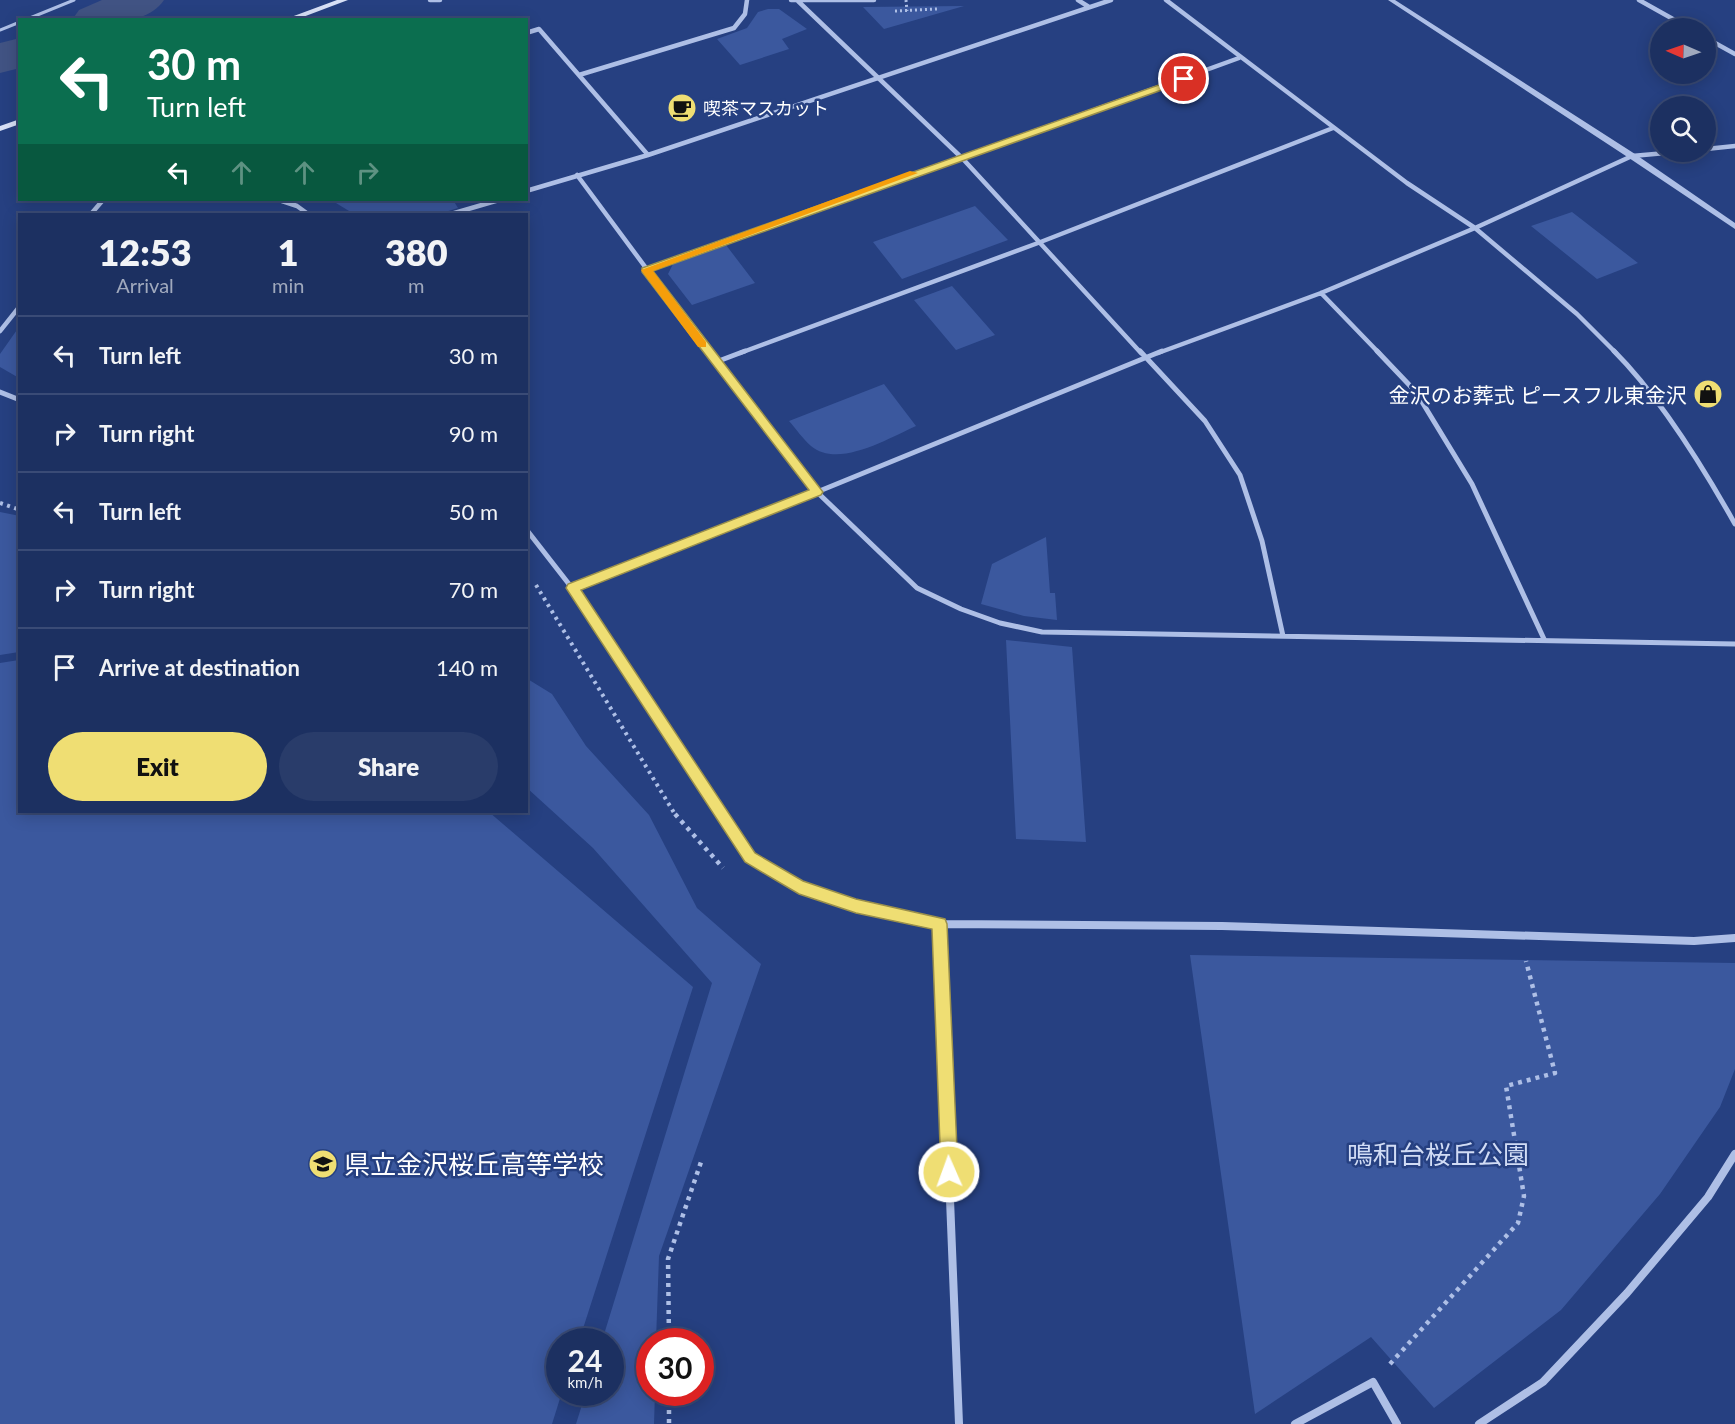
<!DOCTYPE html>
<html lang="en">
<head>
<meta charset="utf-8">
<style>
  :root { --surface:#1c3061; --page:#293c6a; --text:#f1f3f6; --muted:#a0a9bd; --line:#3a4b76; --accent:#efde73 }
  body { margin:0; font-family:Lato,"Noto Sans JP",sans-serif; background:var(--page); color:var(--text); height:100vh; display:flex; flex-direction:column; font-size:22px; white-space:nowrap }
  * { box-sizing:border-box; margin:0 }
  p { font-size:20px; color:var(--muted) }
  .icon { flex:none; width:33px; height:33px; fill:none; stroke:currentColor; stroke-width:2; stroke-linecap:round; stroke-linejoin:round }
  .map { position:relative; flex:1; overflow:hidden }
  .drawer { position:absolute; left:18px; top:213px; width:510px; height:600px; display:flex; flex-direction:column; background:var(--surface); border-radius:0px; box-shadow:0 3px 15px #0003,0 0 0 2px var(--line) }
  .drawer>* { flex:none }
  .top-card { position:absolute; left:18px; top:18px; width:510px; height:183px; border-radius:0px; box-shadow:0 3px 15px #0003,0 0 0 2px var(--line); background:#0b6e4f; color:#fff; overflow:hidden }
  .needle { width:39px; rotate:272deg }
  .buttons { position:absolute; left:1650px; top:18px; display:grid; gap:12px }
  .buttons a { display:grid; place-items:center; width:66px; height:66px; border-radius:50%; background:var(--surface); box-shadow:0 3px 15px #0003,0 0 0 2px var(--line); font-size:30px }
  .speed { position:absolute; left:546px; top:1328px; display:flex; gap:12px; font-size:30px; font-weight:700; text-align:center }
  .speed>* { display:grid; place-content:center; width:78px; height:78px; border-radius:50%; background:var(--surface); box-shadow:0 3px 15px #0003,0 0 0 2px var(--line); line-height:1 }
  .speed small { font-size:15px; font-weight:400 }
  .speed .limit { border:9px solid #d22; background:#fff; color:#111 }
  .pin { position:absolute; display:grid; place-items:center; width:51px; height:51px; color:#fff; margin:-26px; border:3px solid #fff; border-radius:50%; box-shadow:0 2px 6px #0007 }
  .me { position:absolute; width:66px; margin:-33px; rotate:358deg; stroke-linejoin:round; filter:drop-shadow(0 0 4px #0008) }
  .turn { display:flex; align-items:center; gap:21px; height:126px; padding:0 30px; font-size:27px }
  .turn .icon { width:78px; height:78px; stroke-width:2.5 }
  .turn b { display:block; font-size:42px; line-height:51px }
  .lanes { display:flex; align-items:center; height:57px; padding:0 30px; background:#0003; justify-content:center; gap:30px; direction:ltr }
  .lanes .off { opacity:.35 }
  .eta { display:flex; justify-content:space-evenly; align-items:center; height:102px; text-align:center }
  .eta b { font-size:36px; font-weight:800; line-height:42px }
  .button { display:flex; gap:12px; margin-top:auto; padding:12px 30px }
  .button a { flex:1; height:69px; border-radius:36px; background:var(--accent); color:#111; font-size:24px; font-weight:800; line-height:69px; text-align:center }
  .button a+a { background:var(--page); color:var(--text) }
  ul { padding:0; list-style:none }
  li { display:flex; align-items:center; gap:18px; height:78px; padding:0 30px; border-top:2px solid var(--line) }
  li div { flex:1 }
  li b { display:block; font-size:22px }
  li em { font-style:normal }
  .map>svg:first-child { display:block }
</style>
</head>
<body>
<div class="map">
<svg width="1735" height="1424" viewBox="0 0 1735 1424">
  <rect width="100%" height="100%" fill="#264081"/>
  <!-- green -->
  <path fill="#3b589e" d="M 964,6 L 884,29 L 863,7 Z
    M 768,9 L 779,9 L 807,29 L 782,39 L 789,49 L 740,65 L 717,39 L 747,28 L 758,12 Z
    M 331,200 L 453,200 L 458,208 L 439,214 L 354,214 Z
    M 975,206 L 1008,240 L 902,279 L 873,242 Z
    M 1572,212 L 1638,263 L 1597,279 L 1531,226 Z
    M 726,245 L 755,283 L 692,305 L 668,274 L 673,264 Z
    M 952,286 L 995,335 L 956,350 L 914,300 Z
    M 19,327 L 20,378 L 19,378 L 0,367 L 0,354 Z
    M 884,384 L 916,426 C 889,438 838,469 811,446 C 803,439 796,429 789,421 Z
    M 0,512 L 20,516 L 19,652 L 0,655 Z
    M 1046,537 L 1050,593 L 1055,593 L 1057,620 L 1024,616 L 981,604 L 992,564 Z
    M 1006,640 L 1072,647 L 1086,842 L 1016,839 Z
    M 19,660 L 20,812 L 489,812 L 693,987 L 579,1341 L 560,1341 L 560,1392 L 562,1392 L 552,1424 L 0,1424 L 0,663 Z
    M 526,678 L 552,694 L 586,746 L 649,815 L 697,908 L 761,964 L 659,1256 L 656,1341 L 650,1341 L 650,1392 L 655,1392 L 654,1424 L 576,1424 L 586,1392 L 610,1392 L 610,1341 L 602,1341 L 712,983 L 593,848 L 527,788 Z
    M 1190,955 L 1735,963 L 1735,1069 L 1720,1107 L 1660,1194 L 1561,1310 L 1434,1408 L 1371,1337 L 1255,1414 Z"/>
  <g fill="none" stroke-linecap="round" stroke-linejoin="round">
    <!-- river -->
    <path fill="#415383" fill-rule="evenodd" d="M 102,0 L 164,0 C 145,28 102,20 72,20 L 79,10 Z
      M 20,38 L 20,68 L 0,73 L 0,43 Z"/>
    <!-- path-far2 -->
    <path stroke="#aebfe6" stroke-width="3" stroke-dasharray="2 3" stroke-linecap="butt" d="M 906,0 L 907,11
      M 895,11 L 937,9"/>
    <!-- path-far1 -->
    <path stroke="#aebfe6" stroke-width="4" stroke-dasharray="3 4.5" stroke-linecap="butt" d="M 0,503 L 20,510
      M 536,585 L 676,816"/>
    <!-- path -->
    <path stroke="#aebfe6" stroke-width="4.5" stroke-dasharray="4 5" stroke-linecap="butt" d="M 675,814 L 723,868
      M 669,1341 L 668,1259 L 701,1162
      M 1390,1364 L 1518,1223 L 1524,1196 L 1506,1086 L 1555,1073 L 1526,961
      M 669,1392 L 669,1424"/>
    <!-- service -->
    <path stroke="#aebfe6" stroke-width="3" d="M 25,20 L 74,0
      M 0,30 L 20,22"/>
    <!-- minor-far2 -->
    <path stroke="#aebfe6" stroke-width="4.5" d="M 430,0 L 440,0
      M 791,0 L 874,0
      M 1078,0 L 1089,7
      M 1166,0 L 1407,183 L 1475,228 L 1577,314 L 1616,353
      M 1639,0 L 1689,28
      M 798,1 L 963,159 L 1141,353
      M 526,33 L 539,29 L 648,155
      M 1706,38 L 1735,54
      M 579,75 L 734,28 L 745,14 L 747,0
      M 1706,149 L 1735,146
      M 577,175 L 709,353
      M 526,191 L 648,155 L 1111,0
      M 279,200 L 297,206 L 308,214
      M 91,214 L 103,200
      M 451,214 L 499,200
      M 646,270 C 844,199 1042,130 1239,58
      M 1321,293 L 1379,353
      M 0,331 L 20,306
      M 740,353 L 1038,243 L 1333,128
      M 1158,353 L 1321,293 L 1475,228 L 1632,156 L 1677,152"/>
    <!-- minor-far1 -->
    <path stroke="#aebfe6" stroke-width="5" d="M 708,351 L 817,492 L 917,588 L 961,609 L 1000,623 L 1042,632 L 1735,644
      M 1140,351 L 1205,421 L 1240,475 L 1262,541 L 1283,636
      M 1377,351 L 1416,392 L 1472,484 L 1544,639
      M 1614,351 C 1660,397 1703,467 1735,524
      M 716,362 L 745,351
      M 0,392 L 20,400
      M 526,529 L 572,588 L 722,816
      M 572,588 L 817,492 L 1162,351"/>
    <!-- minor -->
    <path stroke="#aebfe6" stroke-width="8" d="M 721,814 L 750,858 L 799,886 L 856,906 L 939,924 L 1222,926 L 1694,941 L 1735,938
      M 939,924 L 959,1424
      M 1295,1424 L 1373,1382 L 1397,1424
      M 1479,1424 L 1543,1382 L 1627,1293 L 1708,1197 L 1735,1154"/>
    <!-- tertiary -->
    <path fill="#aebfe6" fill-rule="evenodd" d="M 1388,0 L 1395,0 L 1635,154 L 1735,223 L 1735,229 L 1629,158 Z"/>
    <!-- secondary -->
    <path fill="#d7e0f6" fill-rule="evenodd" d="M 337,0 L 348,0 L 295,20 L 283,20 Z
      M 20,119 L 20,124 L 0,131 L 0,126 Z"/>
  </g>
  <!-- route -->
  <path fill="#efde73" stroke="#9b904b" stroke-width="1.5" d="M 1184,76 L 1189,79 L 1187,81 L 653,271 L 823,492 L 821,495 L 581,590 L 755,853 L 803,881 L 856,899 L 945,919 L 947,924 L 958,1172 L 955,1178 L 949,1181 L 943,1178 L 941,1172 L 932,929 L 856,913 L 799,894 L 745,862 L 566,588 L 568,584 L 809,490 L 642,272 L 642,268 Z"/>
  <!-- slow -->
  <path fill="#f59e0b" d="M 910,171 L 918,173 L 653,271 L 706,342 L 706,347 L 698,347 L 641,270 Z"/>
  <!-- icons -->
  <defs>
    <g id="cafe-disc" transform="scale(1.5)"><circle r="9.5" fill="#efde73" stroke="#264081"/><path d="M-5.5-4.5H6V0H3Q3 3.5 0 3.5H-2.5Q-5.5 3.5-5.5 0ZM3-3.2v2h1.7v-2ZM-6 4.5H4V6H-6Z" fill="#111"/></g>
    <g id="shop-disc" transform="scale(1.5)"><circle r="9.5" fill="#efde73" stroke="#264081"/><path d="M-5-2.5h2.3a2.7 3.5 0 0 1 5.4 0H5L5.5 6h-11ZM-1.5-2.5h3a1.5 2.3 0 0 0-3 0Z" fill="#111"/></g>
    <g id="school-disc" transform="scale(1.5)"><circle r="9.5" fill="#efde73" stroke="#264081"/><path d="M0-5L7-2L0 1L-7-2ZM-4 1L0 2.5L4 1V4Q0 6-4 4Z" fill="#111"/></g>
  </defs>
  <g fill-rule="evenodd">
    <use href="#cafe-disc" x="682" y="108"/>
    <use href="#shop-disc" x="1708" y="394"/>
    <use href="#school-disc" x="323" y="1164"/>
  </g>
  <g text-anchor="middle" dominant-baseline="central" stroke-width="5" stroke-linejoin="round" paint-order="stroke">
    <!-- far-poi labels -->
    <g font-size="18" fill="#fff" stroke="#264081" text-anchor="start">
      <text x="703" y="108">喫茶マスカット</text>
    </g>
    <!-- poi labels -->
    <g font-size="21" fill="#fff" stroke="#264081" text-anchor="end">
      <text x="1687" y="394">金沢のお葬式 ピースフル東金沢</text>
    </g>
    <!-- near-park labels -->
    <g font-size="26" fill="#d1dcf5" stroke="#264081">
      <text x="1438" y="1154">鳴和台桜丘公園</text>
    </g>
    <!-- near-poi labels -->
    <g font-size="26" fill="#fff" stroke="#264081" text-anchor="start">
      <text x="344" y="1164">県立金沢桜丘高等学校</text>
    </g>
  </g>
</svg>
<div class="buttons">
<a><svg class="needle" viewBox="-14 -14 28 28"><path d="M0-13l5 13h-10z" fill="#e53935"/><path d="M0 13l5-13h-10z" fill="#a0a9bd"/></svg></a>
<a><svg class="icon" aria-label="search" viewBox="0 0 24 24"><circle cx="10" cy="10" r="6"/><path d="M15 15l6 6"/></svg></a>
</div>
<div class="speed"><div>24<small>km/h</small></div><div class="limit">30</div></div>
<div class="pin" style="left:1184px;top:79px;background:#d93025"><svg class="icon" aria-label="arrive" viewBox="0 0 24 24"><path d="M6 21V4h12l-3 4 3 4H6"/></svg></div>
<svg class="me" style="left:949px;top:1172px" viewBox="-20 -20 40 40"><circle r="17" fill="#efde73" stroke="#fff" stroke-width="3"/><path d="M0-11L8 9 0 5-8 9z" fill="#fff"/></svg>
<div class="top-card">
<div class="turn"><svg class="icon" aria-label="left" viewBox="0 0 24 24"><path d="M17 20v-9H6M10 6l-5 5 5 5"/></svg><div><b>30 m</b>Turn left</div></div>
<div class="lanes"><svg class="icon" aria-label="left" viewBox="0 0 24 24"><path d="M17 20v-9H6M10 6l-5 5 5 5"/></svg><svg class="icon off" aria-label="ahead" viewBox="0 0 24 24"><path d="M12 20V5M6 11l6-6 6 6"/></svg><svg class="icon off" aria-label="ahead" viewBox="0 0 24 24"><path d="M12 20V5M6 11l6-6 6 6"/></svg><svg class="icon off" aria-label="right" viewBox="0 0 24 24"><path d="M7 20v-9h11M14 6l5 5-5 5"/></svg></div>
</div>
<section class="drawer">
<div class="eta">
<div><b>12:53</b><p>Arrival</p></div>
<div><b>1</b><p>min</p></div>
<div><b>380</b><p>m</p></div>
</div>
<ul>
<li><svg class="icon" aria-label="left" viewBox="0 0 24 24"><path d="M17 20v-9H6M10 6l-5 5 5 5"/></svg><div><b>Turn left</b></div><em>30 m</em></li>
<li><svg class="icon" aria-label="right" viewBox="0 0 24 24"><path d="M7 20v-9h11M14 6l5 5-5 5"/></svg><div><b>Turn right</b></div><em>90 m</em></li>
<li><svg class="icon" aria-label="left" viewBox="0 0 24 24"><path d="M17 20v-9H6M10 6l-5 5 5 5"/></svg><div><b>Turn left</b></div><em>50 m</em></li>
<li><svg class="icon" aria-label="right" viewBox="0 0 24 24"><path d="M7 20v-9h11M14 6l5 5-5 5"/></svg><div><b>Turn right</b></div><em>70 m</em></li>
<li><svg class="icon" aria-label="arrive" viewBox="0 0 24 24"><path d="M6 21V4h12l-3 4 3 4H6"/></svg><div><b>Arrive at destination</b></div><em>140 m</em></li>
</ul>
<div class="button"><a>Exit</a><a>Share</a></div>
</section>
</div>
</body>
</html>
